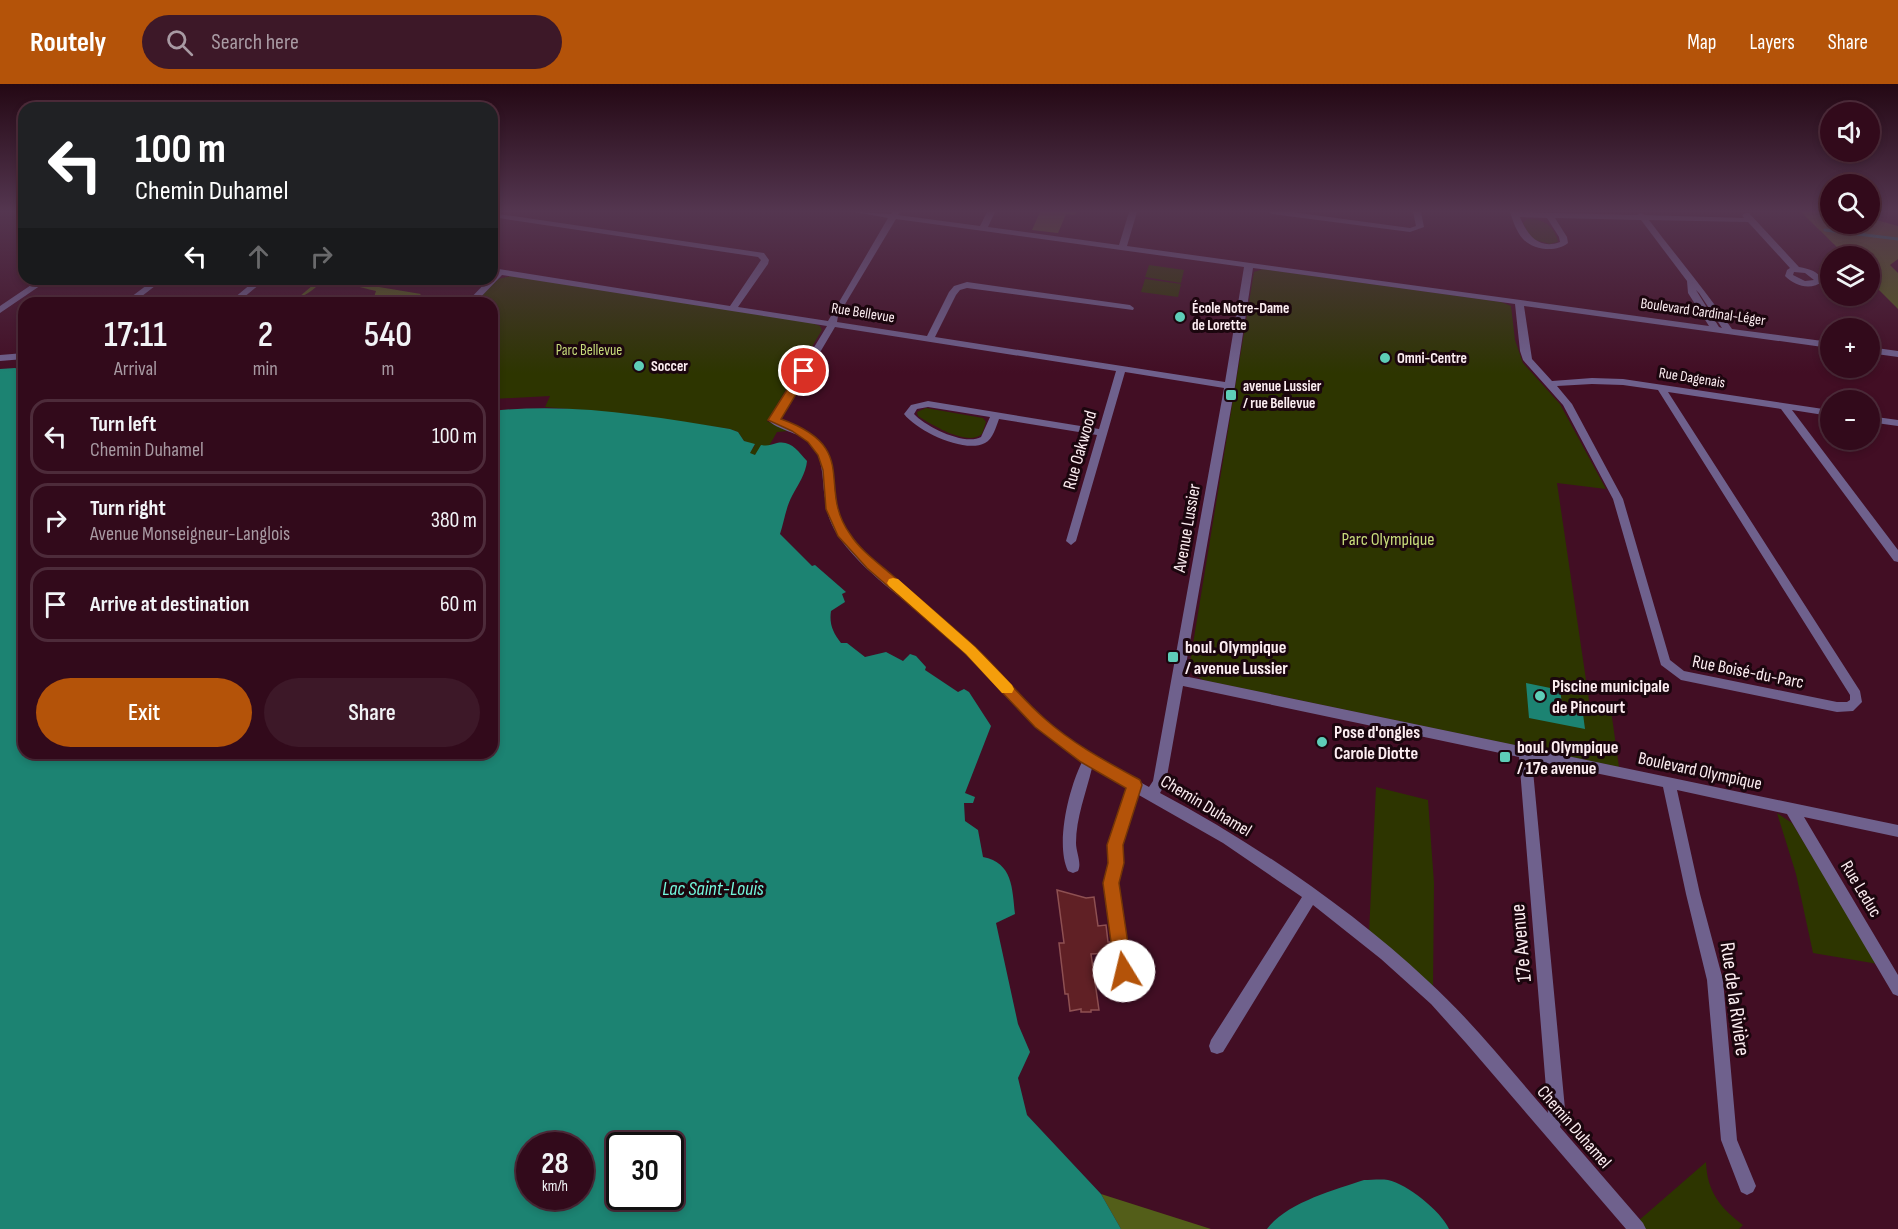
<!DOCTYPE html>
<html lang="en">
<head>
<meta charset="utf-8">
<style>
  :root { --surface:#320a1b; --page:#3d1828; --text:#f1f3f6; --muted:#a89aa3; --line:#4d2b3a; --accent:#b45309 }
  body { margin:0; font-family:"Sofia Sans Condensed",sans-serif; background:var(--page); color:var(--text); height:100vh; display:flex; flex-direction:column; font-size:22px; white-space:nowrap }
  * { box-sizing:border-box; margin:0 }
  p { font-size:20px; color:var(--muted) }
  .icon { flex:none; width:33px; height:33px; fill:none; stroke:currentColor; stroke-width:2; stroke-linecap:round; stroke-linejoin:round }
  .map { position:relative; flex:1; overflow:hidden }
  .drawer { position:absolute; left:18px; top:213px; width:480px; height:462px; display:flex; flex-direction:column; background:var(--surface); border-radius:18px; box-shadow:0 3px 9px #0003,0 0 0 2px var(--line) }
  .drawer>* { flex:none }
  .guide { position:absolute; left:18px; top:18px; width:480px; height:183px; border-radius:18px; box-shadow:0 3px 9px #0003,0 0 0 2px var(--line); background:#202124; color:#fff; overflow:hidden }
  .fabs { position:absolute; left:1820px; top:18px; display:grid; gap:12px }
  .fabs a { display:grid; place-items:center; width:60px; height:60px; border-radius:50%; background:var(--surface); box-shadow:0 3px 9px #0003,0 0 0 2px var(--line); font-size:30px }
  .speed { position:absolute; left:516px; top:1048px; display:flex; gap:12px; font-size:30px; font-weight:700; text-align:center }
  .speed>* { display:grid; place-content:center; width:78px; height:78px; border-radius:50%; background:var(--surface); box-shadow:0 3px 9px #0003,0 0 0 2px var(--line); line-height:1 }
  .speed small { font-size:15px; font-weight:400 }
  .speed .limit { border:3px solid #111; border-radius:9px; background:#fff; color:#111 }
  .pin { position:absolute; display:grid; place-items:center; width:51px; height:51px; color:#fff; margin:-26px; border:3px solid #fff; border-radius:50%; box-shadow:0 2px 6px #0007 }
  .me { position:absolute; width:66px; margin:-33px; rotate:351deg; stroke-linejoin:round; filter:drop-shadow(0 0 4px #0008) }
  .turn { display:flex; align-items:center; gap:21px; height:126px; padding:0 18px; font-size:27px }
  .turn .icon { width:78px; height:78px; stroke-width:2.5 }
  .turn b { display:block; font-size:42px; line-height:51px }
  .lanes { display:flex; align-items:center; height:57px; padding:0 18px; background:#0003; justify-content:center; gap:30px; direction:ltr }
  .lanes .off { opacity:.35 }
  .eta { display:flex; justify-content:space-evenly; align-items:center; height:102px; text-align:center }
  .eta b { font-size:36px; font-weight:600; line-height:42px }
  .cta { display:flex; gap:12px; margin-top:auto; padding:12px 18px }
  .cta a { flex:1; height:69px; border-radius:36px; background:var(--accent); color:#fff; font-size:24px; font-weight:600; line-height:69px; text-align:center }
  .cta a+a { background:var(--page); color:var(--text) }
  ul { padding:0; list-style:none }
  li { display:flex; align-items:center; gap:18px; height:75px; margin:0 12px 9px; padding:0 6px; border:3px solid var(--line); border-radius:18px }
  li div { flex:1 }
  li b { display:block; font-size:22px }
  li em { font-style:normal }
  header { display:flex; align-items:center; gap:36px; box-sizing:border-box; height:84px; padding:0 30px; background:var(--accent); color:#fff }
  header strong { font-size:28px }
  nav { display:flex; gap:33px; margin-inline-start:auto; font-size:21px }
  .search { width:420px; height:54px; background:var(--page); display:flex; align-items:center; gap:15px; box-sizing:border-box; padding:0 21px; border-radius:33px; color:var(--muted); font-size:22px }
  .map>svg:first-child { display:block }
</style>
</head>
<body>
<header>
<strong>Routely</strong>
<div class="search"><svg class="icon" aria-label="search" viewBox="0 0 24 24"><circle cx="10" cy="10" r="6"/><path d="M15 15l6 6"/></svg>Search here</div>
<nav><a>Map</a><a>Layers</a><a>Share</a></nav>
</header>
<div class="map">
<svg width="1898" height="1145" viewBox="0 0 1898 1145">
  <rect width="100%" height="100%" fill="#420e24"/>
  <!-- green -->
  <path fill="#2d3500" d="M 1527,135 C 1543,134 1555,142 1558,158 L 1550,160 L 1531,155 L 1523,139 Z
    M 1149,181 L 1184,186 L 1181,199 L 1145,193 Z
    M 1263,185 L 1501,218 L 1511,222 L 1515,256 L 1523,279 L 1560,320 L 1606,405 L 1557,399 L 1590,623 L 1611,626 L 1619,683 L 1203,596 L 1192,589 L 1190,578 L 1254,188 Z
    M 511,192 L 812,239 L 820,242 L 822,246 L 767,337 L 788,347 L 777,348 L 769,362 L 755,371 L 749,370 L 755,361 L 744,357 L 738,348 L 730,345 L 629,330 L 545,323 L 550,312 L 492,315 L 492,219 L 475,219 L 498,195 Z
    M 1145,195 L 1181,200 L 1178,213 L 1141,208 Z
    M 926,324 L 983,334 L 986,338 L 982,350 C 968,363 932,341 918,332 L 917,328 Z
    M 1376,703 L 1428,716 L 1434,799 L 1433,904 L 1369,849 Z
    M 1777,729 L 1792,739 L 1878,880 L 1813,869 L 1796,790 Z
    M 1706,1078 C 1707,1107 1720,1124 1743,1141 L 1739,1145 L 1643,1145 L 1637,1138 Z"/>
  <!-- forest -->
  <path fill="#535e19" d="M 1040,128 L 1077,128 L 1075,131 L 1066,130 L 1058,149 L 1032,146 Z
    M 1801,128 L 1830,128 L 1830,140 L 1869,140 L 1869,134 L 1898,142 L 1898,175 L 1890,181 L 1898,189 L 1898,225 L 1869,196 L 1869,172 L 1846,172 Z
    M 320,195 L 331,195 L 421,210 L 412,219 L 405,219 L 408,215 C 396,214 384,219 372,219 L 376,207 C 365,205 333,195 323,199 C 313,203 311,210 299,213 Z
    M 1101,1110 L 1211,1145 L 1121,1145 Z"/>
  <!-- water -->
  <path fill="#1c8372" fill-rule="evenodd" d="M 15,284 L 24,287 L 24,669 L 492,669 L 492,327 C 571,318 652,332 730,345 L 738,348 L 744,357 L 755,360 L 750,369 L 755,371 L 761,361 C 768,362 770,361 777,359 C 791,356 798,367 807,377 C 806,389 798,401 792,412 C 786,423 784,438 780,450 L 812,482 L 815,481 L 846,508 L 842,510 L 845,518 L 831,527 C 829,540 833,549 841,559 L 847,559 L 865,573 L 886,568 L 903,577 L 910,570 L 916,572 L 926,583 L 925,586 L 958,608 L 964,605 L 969,608 L 991,642 L 965,709 L 975,713 L 973,719 L 964,719 L 965,737 L 978,746 L 983,773 C 1013,779 1012,804 1015,830 L 996,839 L 1018,940 L 1030,968 L 1018,994 L 1027,1031 L 1101,1110 L 1121,1145 L 0,1145 L 0,285 ZM 530,1062 L 580,1062 L 580,1113 L 530,1113 ZM 620,1062 L 670,1062 L 670,1113 L 620,1113 Z
    M 1526,599 L 1560,606 L 1563,626 L 1583,630 L 1585,645 L 1529,634 Z
    M 1364,1096 C 1371,1096 1381,1095 1388,1096 C 1407,1100 1441,1127 1449,1145 L 1267,1145 C 1286,1119 1334,1106 1364,1096 Z"/>
  <g fill="none" stroke-linecap="round" stroke-linejoin="round">
    <!-- stream -->
    <path stroke="#1c8372" stroke-width="3" d="M 1825,128 L 1830,132
      M 1840,140 L 1851,148
      M 1825,146 L 1898,155"/>
  </g>
  <!-- building -->
  <path fill="#602025" stroke="#8e5052" stroke-width="1.5" d="M 1057,806 L 1086,814 L 1094,813 L 1098,842 L 1106,841 L 1108,858 L 1111,858 L 1113,869 L 1091,870 L 1099,926 L 1091,926 L 1091,928 L 1081,928 L 1081,925 L 1070,927 L 1068,910 L 1065,910 L 1059,859 L 1064,859 Z"/>
  <g fill="none" stroke-linecap="round" stroke-linejoin="round">
    <!-- minor -->
    <path fill="#6f618d" fill-rule="evenodd" d="M 855,128 L 891,130 L 892,128 L 900,128 L 898,131 L 980,142 L 987,128 L 995,128 L 988,143 L 1119,161 L 1129,128 L 1137,128 L 1127,162 L 1709,242 L 1688,209 L 1687,197 L 1641,136 L 1555,134 L 1567,153 L 1568,159 C 1556,169 1533,166 1523,155 C 1516,147 1513,137 1510,128 L 1637,131 L 1641,129 L 1645,131 L 1744,134 L 1742,131 L 1746,129 L 1749,129 L 1799,183 C 1810,185 1818,187 1823,197 C 1811,207 1795,202 1785,192 L 1787,186 L 1790,184 L 1748,138 L 1649,136 C 1677,173 1706,207 1732,245 L 1830,258 L 1830,264 L 1524,222 L 1532,275 L 1552,297 L 1592,294 L 1623,295 L 1830,326 L 1830,332 L 1792,326 L 1898,466 L 1898,478 L 1894,477 L 1781,325 L 1668,308 L 1860,607 L 1862,618 L 1853,627 L 1837,628 L 1681,596 L 1661,581 L 1613,415 L 1563,321 L 1523,276 L 1520,267 L 1515,220 L 1253,184 L 1235,302 L 1184,592 L 1898,741 L 1898,753 L 1804,733 L 1898,891 L 1898,912 L 1893,910 L 1787,730 L 1677,706 L 1700,810 L 1723,896 L 1737,1056 L 1756,1102 L 1753,1108 L 1747,1111 L 1741,1108 L 1721,1056 L 1707,896 L 1686,810 L 1663,703 L 1532,676 L 1565,1025 L 1560,1043 L 1643,1139 L 1646,1145 L 1626,1145 L 1466,959 L 1431,920 L 1381,875 L 1313,821 L 1223,968 L 1217,970 L 1211,968 L 1209,962 L 1211,956 L 1302,813 L 1223,759 L 1137,710 L 1122,761 L 1123,779 L 1118,799 L 1131,887 L 1129,892 L 1124,894 L 1119,892 L 1104,799 L 1109,779 L 1108,761 L 1127,704 L 1092,684 C 1086,709 1076,734 1076,759 C 1076,768 1082,779 1078,787 L 1073,789 L 1068,787 C 1055,760 1069,704 1082,678 C 1031,645 993,596 949,554 C 914,521 870,495 841,456 C 832,444 826,429 825,414 C 822,396 824,376 812,361 C 801,348 781,348 769,337 L 827,242 L 502,191 L 475,219 L 466,219 L 489,195 L 492,195 L 494,190 L 492,184 L 730,222 L 761,176 L 758,173 L 492,133 L 492,129 L 764,169 L 769,176 L 768,180 L 738,223 L 828,237 L 888,134 ZM 1520,133 L 1547,134 L 1559,153 L 1560,158 C 1539,166 1527,151 1520,133 ZM 896,135 L 1244,183 L 1225,298 L 935,253 L 956,211 L 960,206 L 967,204 L 1133,226 L 1134,224 L 1130,221 L 967,198 L 954,202 L 949,208 L 927,252 L 837,238 L 838,232 ZM 1794,188 L 1805,189 L 1814,196 L 1805,197 L 1793,191 ZM 1696,206 L 1699,209 L 1722,244 L 1719,243 ZM 835,243 L 1116,287 L 1099,345 L 928,317 L 911,321 L 904,330 C 917,347 965,370 985,359 C 993,355 996,343 999,335 L 1097,351 L 1066,457 L 1071,461 L 1076,457 L 1125,288 L 1224,304 L 1153,697 L 1149,703 C 1118,686 1086,668 1057,645 C 1016,612 983,570 943,535 C 912,507 873,485 849,451 C 813,400 861,366 780,336 ZM 1592,300 L 1623,301 L 1658,306 L 1850,611 L 1850,616 L 1847,618 L 1837,618 L 1684,587 L 1670,576 L 1623,415 L 1572,320 L 1557,302 ZM 928,323 L 990,333 L 981,353 C 965,362 926,343 914,330 L 917,325 ZM 1183,602 L 1519,673 L 1548,1029 C 1509,984 1472,937 1428,897 C 1350,824 1254,759 1160,709 L 1166,698 Z
      M 1268,128 L 1292,128 L 1410,144 L 1416,142 L 1413,128 L 1421,128 L 1424,143 L 1410,148 L 1272,130 Z
      M 40,195 L 50,195 L 0,229 L 0,222 Z
      M 155,195 L 164,195 L 133,219 L 123,219 Z
      M 257,195 L 266,195 L 237,219 L 228,219 Z
      M 1869,263 L 1898,267 L 1898,273 L 1869,269 Z
      M 24,269 L 24,275 L 0,277 L 0,271 Z
      M 1869,332 L 1898,336 L 1898,342 L 1869,338 Z"/>
  </g>
  <!-- sky -->
  <linearGradient id="sky" x2="0" y2="1"><stop stop-color="#240814"/><stop offset="0.44" stop-color="#543650"/><stop offset="1" stop-color="#543650" stop-opacity="0"/></linearGradient>
  <rect width="1898" height="289" fill="url(#sky)"/>
  <!-- route -->
  <path fill="#b45309" stroke="#753606" stroke-width="1.5" d="M 804,283 L 810,287 L 781,335 C 862,364 816,403 850,450 C 860,466 878,479 892,491 C 917,512 941,533 965,554 C 994,578 1016,610 1045,635 C 1073,660 1107,678 1140,696 L 1142,701 L 1123,761 L 1124,779 L 1119,799 L 1132,887 L 1130,892 L 1124,895 L 1118,892 L 1115,887 L 1103,799 L 1108,779 L 1107,761 L 1126,704 L 1081,678 L 1035,643 L 966,570 L 867,484 L 838,452 L 826,425 L 823,386 L 818,371 L 808,358 L 792,347 L 768,336 L 799,287 Z"/>
  <!-- slow -->
  <path fill="#f59e0b" d="M 893,494 L 898,495 L 975,563 L 1012,601 L 1014,605 L 1012,609 L 1002,609 L 966,570 L 889,502 L 887,499 L 889,495 Z"/>
  <!-- markers -->
  <g fill="#5eceb8" stroke="#1b060e" stroke-width="2">
    <circle cx="1180" cy="233" r="6"/>
    <circle cx="1385" cy="274" r="6"/>
    <circle cx="639" cy="282" r="6"/>
    <rect x="1225" y="305" width="12" height="12" rx="3"/>
    <rect x="1167" y="567" width="12" height="12" rx="3"/>
    <circle cx="1540" cy="612" r="6"/>
    <circle cx="1322" cy="658" r="6"/>
    <rect x="1499" y="667" width="12" height="12" rx="3"/>
  </g>
  <g text-anchor="middle" dominant-baseline="central" stroke-width="6" stroke-linejoin="round" paint-order="stroke">
    <!-- far-poi labels -->
    <g font-size="15" font-weight="bold" fill="#fcedf1" stroke="#1b060e" text-anchor="start">
      <text x="1192" y="224">École Notre-Dame<tspan x="1192" dy="17">de Lorette</tspan></text>
      <text x="1397" y="274">Omni-Centre</text>
      <text x="651" y="282">Soccer</text>
      <text x="1243" y="302">avenue Lussier<tspan x="1243" dy="17">/ rue Bellevue</tspan></text>
    </g>
    <!-- far-street labels -->
    <g font-size="15" fill="#fcedf1" stroke="#1b060e">
      <text transform="translate(1703 228) rotate(8)">Boulevard Cardinal-Léger</text>
      <text transform="translate(863 229) rotate(9)">Rue Bellevue</text>
      <text transform="translate(1692 294) rotate(9)">Rue Dagenais</text>
    </g>
    <!-- far-park labels -->
    <g font-size="15" fill="#c7db7b" stroke="#1b060e">
      <text x="589" y="266">Parc Bellevue</text>
    </g>
    <!-- street labels -->
    <g font-size="18" fill="#fcedf1" stroke="#1b060e">
      <text transform="translate(1080 366) rotate(-74)">Rue Oakwood</text>
      <text transform="translate(1187 444) rotate(-80)">Avenue Lussier</text>
      <text transform="translate(1748 588) rotate(11)">Rue Boisé-du-Parc</text>
      <text transform="translate(1700 687) rotate(12)">Boulevard Olympique</text>
      <text transform="translate(1206 722) rotate(31)">Chemin Duhamel</text>
      <text transform="translate(1861 805) rotate(59)">Rue Leduc</text>
      <text transform="translate(1574 1043) rotate(49)">Chemin Duhamel</text>
    </g>
    <!-- park labels -->
    <g font-size="18" fill="#c7db7b" stroke="#1b060e">
      <text x="1388" y="455">Parc Olympique</text>
    </g>
    <!-- poi labels -->
    <g font-size="18" font-weight="bold" fill="#fcedf1" stroke="#1b060e" text-anchor="start">
      <text x="1185" y="563">boul. Olympique<tspan x="1185" dy="21">/ avenue Lussier</tspan></text>
      <text x="1552" y="602">Piscine municipale<tspan x="1552" dy="21">de Pincourt</tspan></text>
      <text x="1334" y="648">Pose d'ongles<tspan x="1334" dy="21">Carole Diotte</tspan></text>
      <text x="1517" y="663">boul. Olympique<tspan x="1517" dy="21">/ 17e avenue</tspan></text>
    </g>
    <!-- water labels -->
    <g font-size="20" font-style="italic" fill="#73f7dd" stroke="#1b060e">
      <text x="713" y="805">Lac Saint-Louis</text>
    </g>
    <!-- near-street labels -->
    <g font-size="21" fill="#fcedf1" stroke="#1b060e">
      <text transform="translate(1521 859) rotate(-95)">17e Avenue</text>
      <text transform="translate(1735 915) rotate(82)">Rue de la Rivière</text>
    </g>
  </g>
</svg>
<div class="fabs">
<a><svg class="icon" aria-label="sound" viewBox="0 0 24 24"><path d="M4 9h4l5-4v14l-5-4H4zM17 9q2 3 0 6"/></svg></a>
<a><svg class="icon" aria-label="search" viewBox="0 0 24 24"><circle cx="10" cy="10" r="6"/><path d="M15 15l6 6"/></svg></a>
<a><svg class="icon" aria-label="layers" viewBox="0 0 24 24"><path d="M12 4l9 5-9 5-9-5zM3 14l9 5 9-5"/></svg></a>
<a>+</a>
<a>−</a>
</div>
<div class="speed"><div>28<small>km/h</small></div><div class="limit">30</div></div>
<div class="pin" style="left:804px;top:287px;background:#d93025"><svg class="icon" aria-label="arrive" viewBox="0 0 24 24"><path d="M6 21V4h12l-3 4 3 4H6"/></svg></div>
<svg class="me" style="left:1124px;top:887px" viewBox="-20 -20 40 40"><circle r="19" fill="#fff"/><path d="M0-13L10 11 0 6-10 11z" fill="#b45309"/></svg>
<div class="guide">
<div class="turn"><svg class="icon" aria-label="left" viewBox="0 0 24 24"><path d="M17 20v-9H6M10 6l-5 5 5 5"/></svg><div><b>100 m</b>Chemin Duhamel</div></div>
<div class="lanes"><svg class="icon" aria-label="left" viewBox="0 0 24 24"><path d="M17 20v-9H6M10 6l-5 5 5 5"/></svg><svg class="icon off" aria-label="ahead" viewBox="0 0 24 24"><path d="M12 20V5M6 11l6-6 6 6"/></svg><svg class="icon off" aria-label="right" viewBox="0 0 24 24"><path d="M7 20v-9h11M14 6l5 5-5 5"/></svg></div>
</div>
<section class="drawer">
<div class="eta">
<div><b>17:11</b><p>Arrival</p></div>
<div><b>2</b><p>min</p></div>
<div><b>540</b><p>m</p></div>
</div>
<ul>
<li><svg class="icon" aria-label="left" viewBox="0 0 24 24"><path d="M17 20v-9H6M10 6l-5 5 5 5"/></svg><div><b>Turn left</b><p>Chemin Duhamel</p></div><em>100 m</em></li>
<li><svg class="icon" aria-label="right" viewBox="0 0 24 24"><path d="M7 20v-9h11M14 6l5 5-5 5"/></svg><div><b>Turn right</b><p>Avenue Monseigneur-Langlois</p></div><em>380 m</em></li>
<li><svg class="icon" aria-label="arrive" viewBox="0 0 24 24"><path d="M6 21V4h12l-3 4 3 4H6"/></svg><div><b>Arrive at destination</b></div><em>60 m</em></li>
</ul>
<div class="cta"><a>Exit</a><a>Share</a></div>
</section>
</div>
</body>
</html>
